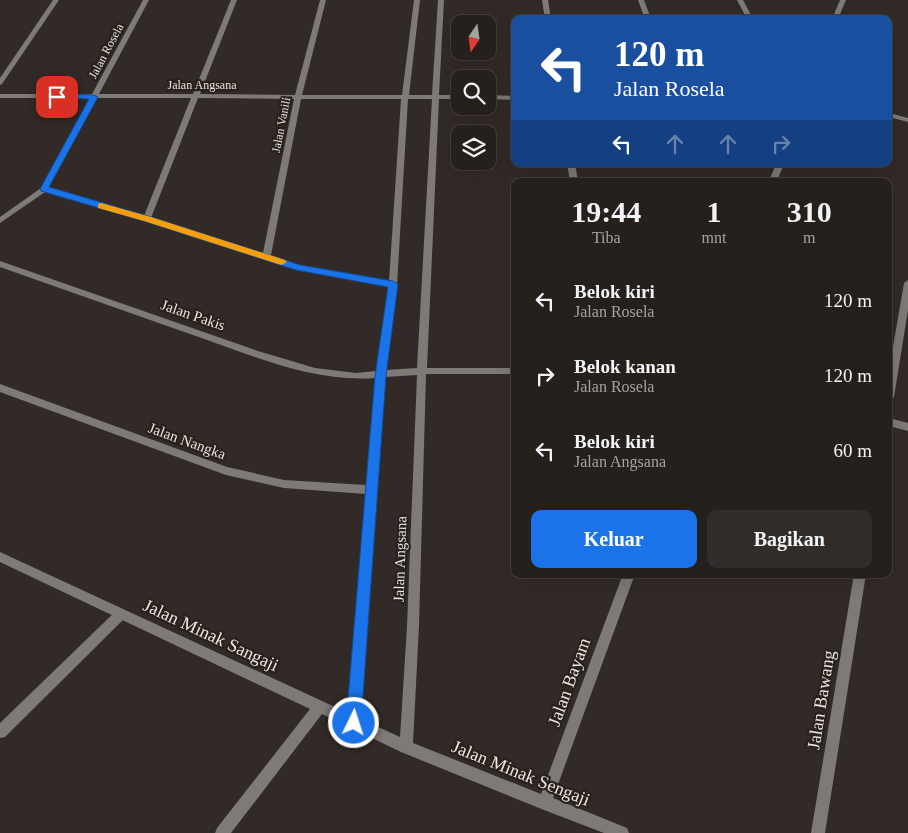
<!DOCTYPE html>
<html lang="id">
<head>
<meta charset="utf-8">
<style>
  :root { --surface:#26201c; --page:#322d29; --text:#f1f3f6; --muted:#a4a3a3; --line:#423e3b; --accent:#1a73e8 }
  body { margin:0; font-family:Georgia,serif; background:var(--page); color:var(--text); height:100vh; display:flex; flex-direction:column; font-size:19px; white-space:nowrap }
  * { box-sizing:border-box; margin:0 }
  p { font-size:16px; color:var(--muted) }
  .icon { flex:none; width:28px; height:28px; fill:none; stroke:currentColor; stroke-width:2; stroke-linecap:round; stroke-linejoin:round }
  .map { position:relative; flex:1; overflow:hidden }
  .sheet { position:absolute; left:511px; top:178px; width:381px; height:400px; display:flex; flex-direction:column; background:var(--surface); border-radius:10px; box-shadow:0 5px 20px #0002,0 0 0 1px var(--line) }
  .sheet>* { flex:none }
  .banner { position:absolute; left:511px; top:15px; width:381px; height:152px; border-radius:10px; box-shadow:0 5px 20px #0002,0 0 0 1px var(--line); background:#1a4fa0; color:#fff; overflow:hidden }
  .needle { width:32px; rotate:193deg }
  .fabs { position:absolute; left:451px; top:15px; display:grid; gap:10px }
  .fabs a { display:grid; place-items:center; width:45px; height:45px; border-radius:10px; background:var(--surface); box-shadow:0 5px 20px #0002,0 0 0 1px var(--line); font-size:25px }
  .pin { position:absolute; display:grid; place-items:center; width:42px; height:42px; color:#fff; margin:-21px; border-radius:10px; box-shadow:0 2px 8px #0006 }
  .me { position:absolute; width:55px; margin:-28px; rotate:4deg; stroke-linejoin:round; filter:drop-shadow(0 0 4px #0008) }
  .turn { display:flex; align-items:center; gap:18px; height:105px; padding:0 20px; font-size:22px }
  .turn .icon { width:65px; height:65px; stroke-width:2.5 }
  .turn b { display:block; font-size:35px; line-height:42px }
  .lanes { display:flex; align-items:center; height:48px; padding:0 20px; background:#0003; justify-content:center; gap:25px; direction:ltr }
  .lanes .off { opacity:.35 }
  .eta { display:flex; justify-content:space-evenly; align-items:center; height:85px; text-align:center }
  .eta b { font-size:30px; font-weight:800; line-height:35px }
  .action { display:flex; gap:10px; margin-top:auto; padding:10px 20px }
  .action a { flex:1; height:58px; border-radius:10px; background:var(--accent); color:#fff; font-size:20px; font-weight:800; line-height:58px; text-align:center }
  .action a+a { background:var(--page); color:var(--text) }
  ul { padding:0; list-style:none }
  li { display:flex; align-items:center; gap:15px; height:75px; padding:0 20px }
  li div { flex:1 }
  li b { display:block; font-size:19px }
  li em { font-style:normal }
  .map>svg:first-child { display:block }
</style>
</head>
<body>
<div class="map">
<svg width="908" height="833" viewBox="0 0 908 833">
  <rect width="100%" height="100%" fill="#322a26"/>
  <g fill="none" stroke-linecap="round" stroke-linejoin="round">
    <!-- lane -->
    <path fill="#7e7a78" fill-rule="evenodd" d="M 121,609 L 125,610 L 127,614 L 125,618 L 5,737 L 0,738 L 0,723 L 117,610 Z"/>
    <!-- street -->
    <path fill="#7e7a78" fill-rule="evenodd" d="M 53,0 L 59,0 L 2,84 L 0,85 L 0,78 Z
      M 143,0 L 149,0 L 99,94 L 193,94 L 231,0 L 237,0 L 200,94 L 295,95 L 320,0 L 326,0 L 302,95 L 402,95 L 414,0 L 420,0 L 409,95 L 432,95 L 438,0 L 444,0 L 439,95 L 460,95 L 460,99 L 439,99 L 427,368 L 515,368 L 515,374 L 426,374 L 419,626 L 413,743 L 541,794 L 623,574 L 635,574 L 553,798 L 627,828 L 629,833 L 604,833 L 544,810 L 401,752 L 322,714 L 231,833 L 215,833 L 217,828 L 310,709 L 0,562 L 0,552 L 348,713 L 366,494 L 284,488 L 226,475 L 0,392 L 0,384 L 227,467 L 284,480 L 366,485 L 375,378 C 312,383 246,353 187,333 C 125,311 62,289 0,267 L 0,261 L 258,351 L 315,368 L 356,373 L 376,371 L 388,287 L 296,269 L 144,221 L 45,192 L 0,223 L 0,217 L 41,188 L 90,98 L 0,98 L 0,94 L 92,94 ZM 96,98 L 191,98 L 144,216 L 48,188 ZM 198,98 L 294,99 L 263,253 L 151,218 ZM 301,99 L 401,99 L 389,281 L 300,265 L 271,255 ZM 408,99 L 432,99 L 417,368 L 386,370 L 397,285 ZM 417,375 L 407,626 L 400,737 L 361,719 L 385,377 Z
      M 542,0 L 548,0 L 551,19 L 545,19 Z
      M 638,0 L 644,0 L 651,19 L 645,19 Z
      M 737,0 L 743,0 L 753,19 L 747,19 Z
      M 840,0 L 846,0 L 838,19 L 832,19 Z
      M 488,95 L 515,96 L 515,100 L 488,99 Z
      M 889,113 L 908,118 L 908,122 L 889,117 Z
      M 567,164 L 575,164 L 578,181 L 570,181 Z
      M 776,164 L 784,164 L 777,181 L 769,181 Z
      M 908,280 L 908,310 L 894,397 L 889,401 L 889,370 L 904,283 Z
      M 889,418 L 908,423 L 908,431 L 889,426 Z
      M 854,574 L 866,574 L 825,833 L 811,833 Z"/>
  </g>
  <!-- route -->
  <path fill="#1a73e8" stroke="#114b97" d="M 57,94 L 94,95 L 98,97 L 49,187 L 151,217 L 300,265 L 393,281 L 398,284 L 386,376 L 361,723 L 359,728 L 354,730 L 348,728 L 346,723 L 375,376 L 388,287 L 296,270 L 144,221 L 41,191 L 40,189 L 89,99 L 54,98 L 54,95 Z"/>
  <!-- slow -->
  <path fill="#f59e0b" d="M 101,203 L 151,217 L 285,260 L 287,262 L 282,265 L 278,264 L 144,221 L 98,208 L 98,204 Z"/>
  <g text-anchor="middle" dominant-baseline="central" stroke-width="4.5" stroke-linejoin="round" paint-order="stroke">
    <!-- far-street labels -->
    <g font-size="12" fill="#eae5e2" stroke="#28211c">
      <text transform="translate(106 51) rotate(-62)">Jalan Rosela</text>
      <text x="202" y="85">Jalan Angsana</text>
      <text transform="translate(281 125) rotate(-79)">Jalan Vanili</text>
    </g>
    <!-- street labels -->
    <g font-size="15" fill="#eae5e2" stroke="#28211c">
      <text transform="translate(193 315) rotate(19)">Jalan Pakis</text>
      <text transform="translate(187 441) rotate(20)">Jalan Nangka</text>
      <text transform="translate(400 559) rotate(-88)">Jalan Angsana</text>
    </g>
    <!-- near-street labels -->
    <g font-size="18" fill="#eae5e2" stroke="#28211c">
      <text transform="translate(211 635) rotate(25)">Jalan Minak Sangaji</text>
      <text transform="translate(569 682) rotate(-70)">Jalan Bayam</text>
      <text transform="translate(821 700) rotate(-81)">Jalan Bawang</text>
      <text transform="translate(521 773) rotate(22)">Jalan Minak Sengaji</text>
    </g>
  </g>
</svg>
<div class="fabs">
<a><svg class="needle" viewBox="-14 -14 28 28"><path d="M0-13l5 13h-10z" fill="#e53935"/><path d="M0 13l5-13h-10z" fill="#a4a3a3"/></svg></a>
<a><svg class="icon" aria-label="search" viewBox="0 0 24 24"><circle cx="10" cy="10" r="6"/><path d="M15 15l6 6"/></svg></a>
<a><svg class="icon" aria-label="layers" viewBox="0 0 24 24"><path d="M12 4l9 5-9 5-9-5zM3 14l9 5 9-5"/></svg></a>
</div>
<div class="pin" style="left:57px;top:97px;background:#d93025"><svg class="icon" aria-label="arrive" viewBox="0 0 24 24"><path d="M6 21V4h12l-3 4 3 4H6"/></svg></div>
<svg class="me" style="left:354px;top:723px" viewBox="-20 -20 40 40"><circle r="17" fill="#1a73e8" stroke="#fff" stroke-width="3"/><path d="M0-11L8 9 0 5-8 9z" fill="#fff"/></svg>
<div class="banner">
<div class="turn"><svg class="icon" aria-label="left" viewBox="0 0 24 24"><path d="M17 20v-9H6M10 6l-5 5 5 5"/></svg><div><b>120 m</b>Jalan Rosela</div></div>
<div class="lanes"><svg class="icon" aria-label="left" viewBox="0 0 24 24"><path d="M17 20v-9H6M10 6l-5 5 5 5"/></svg><svg class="icon off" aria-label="ahead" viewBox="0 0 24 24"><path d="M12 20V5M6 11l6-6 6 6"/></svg><svg class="icon off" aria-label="ahead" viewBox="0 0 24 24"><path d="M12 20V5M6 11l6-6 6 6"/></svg><svg class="icon off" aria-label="right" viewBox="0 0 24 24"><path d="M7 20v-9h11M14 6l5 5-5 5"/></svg></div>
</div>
<section class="sheet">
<div class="eta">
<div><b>19:44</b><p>Tiba</p></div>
<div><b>1</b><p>mnt</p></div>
<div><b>310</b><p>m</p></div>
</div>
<ul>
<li><svg class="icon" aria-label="left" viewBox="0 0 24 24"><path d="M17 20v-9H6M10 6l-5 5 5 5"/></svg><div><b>Belok kiri</b><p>Jalan Rosela</p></div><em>120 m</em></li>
<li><svg class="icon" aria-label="right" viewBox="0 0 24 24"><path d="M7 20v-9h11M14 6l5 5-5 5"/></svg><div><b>Belok kanan</b><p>Jalan Rosela</p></div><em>120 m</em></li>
<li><svg class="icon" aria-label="left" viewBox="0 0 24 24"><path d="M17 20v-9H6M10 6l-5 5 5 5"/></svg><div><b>Belok kiri</b><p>Jalan Angsana</p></div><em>60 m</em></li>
</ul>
<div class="action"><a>Keluar</a><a>Bagikan</a></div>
</section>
</div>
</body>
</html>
